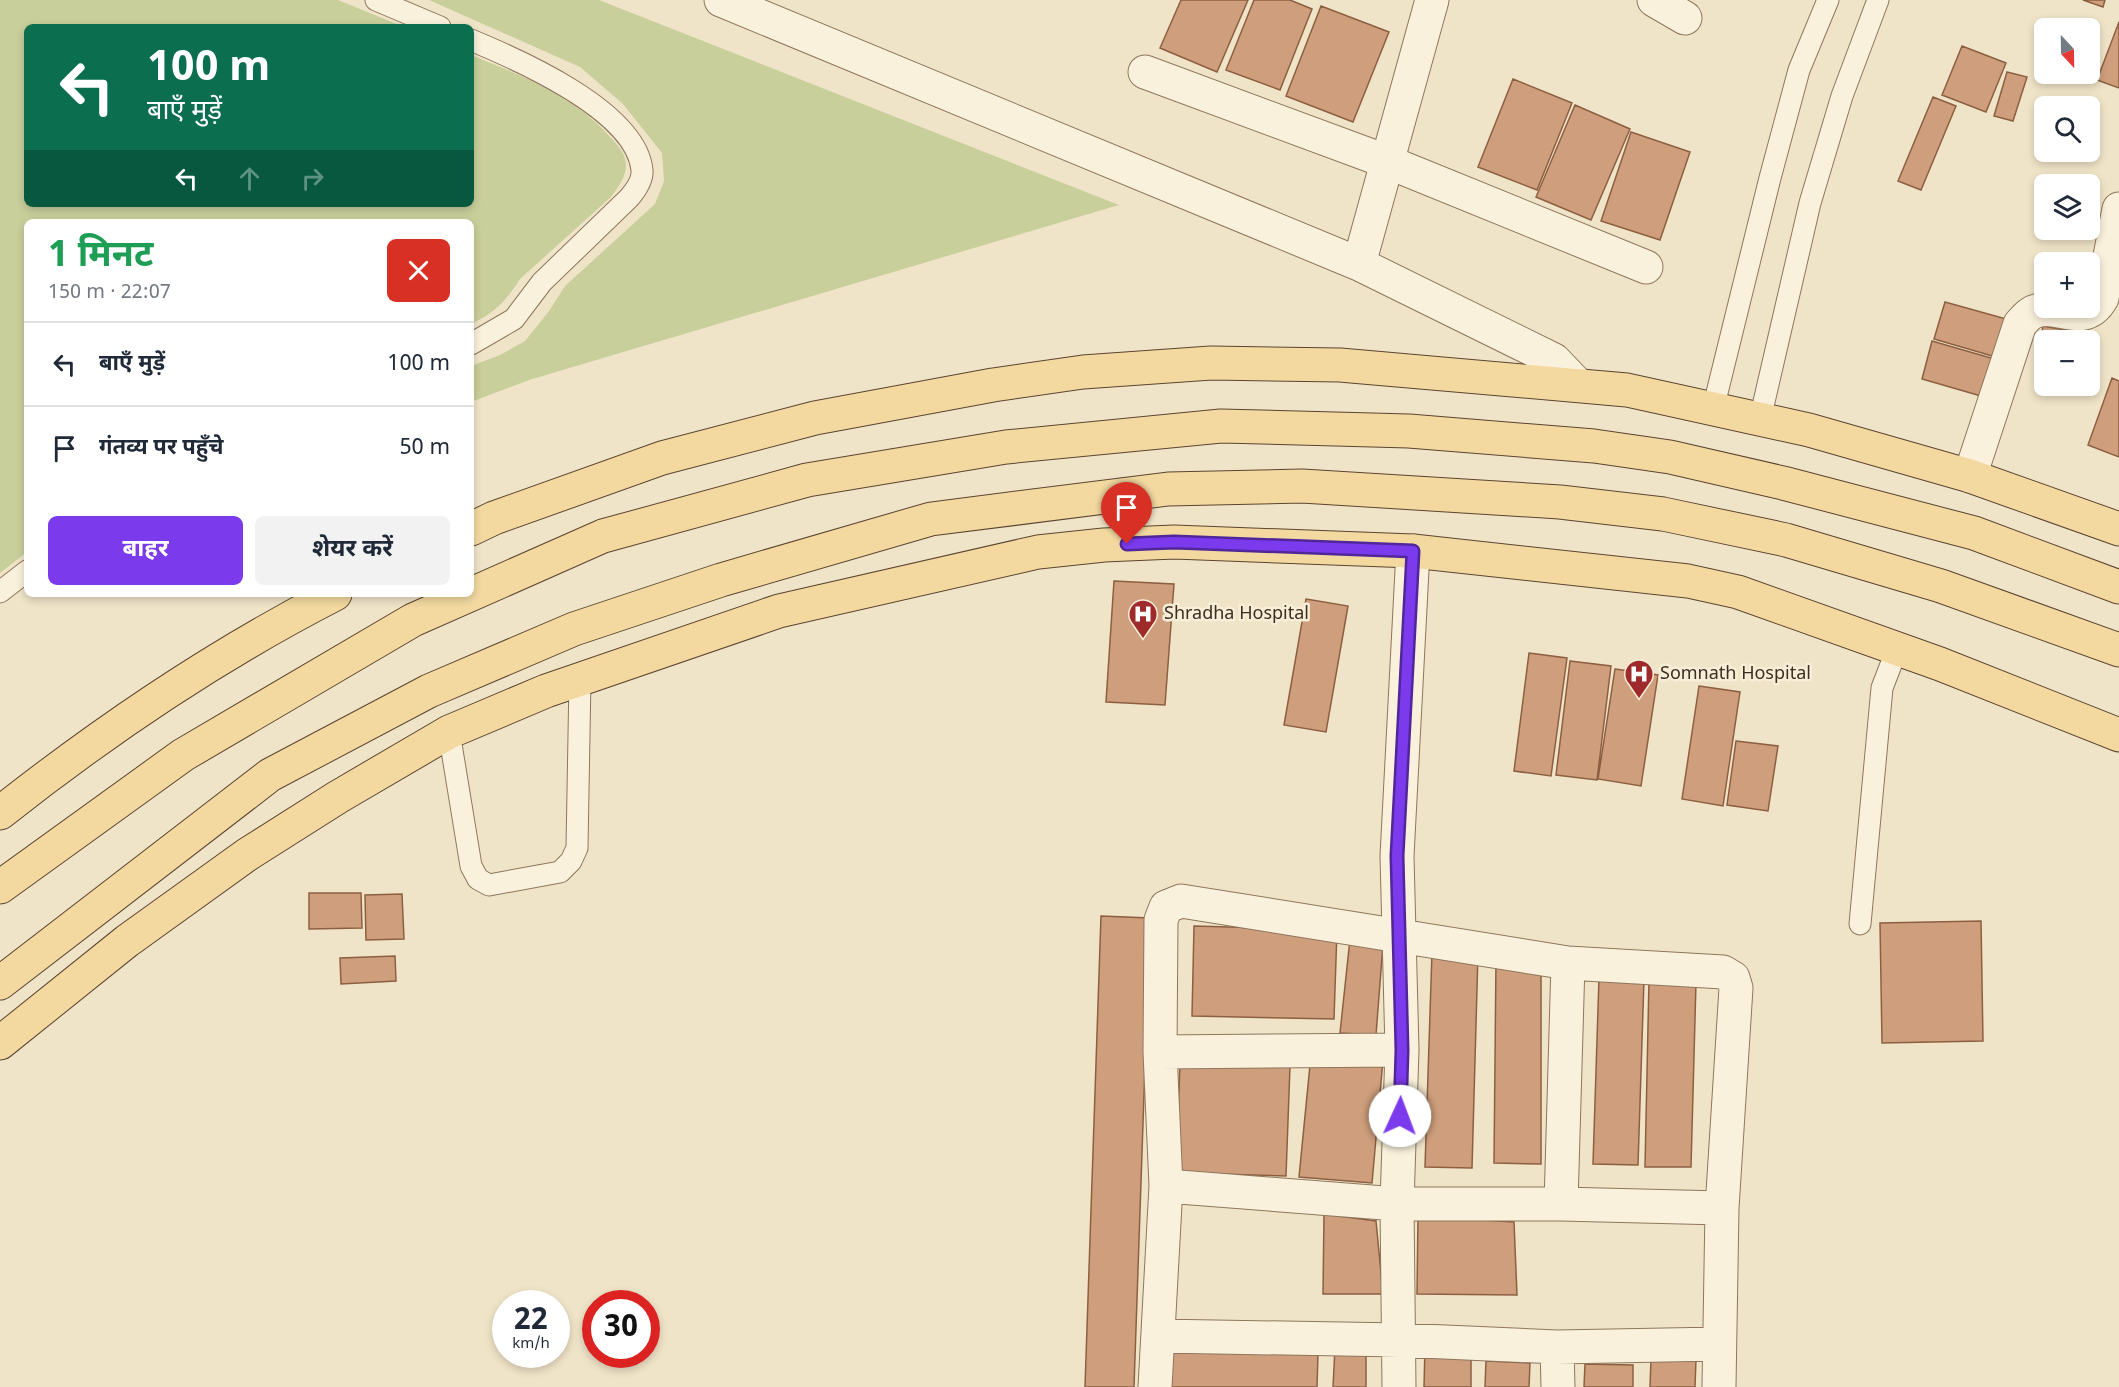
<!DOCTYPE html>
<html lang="hi">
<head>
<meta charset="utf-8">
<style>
  :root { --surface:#fff; --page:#f2f2f3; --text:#1f2937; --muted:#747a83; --line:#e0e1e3; --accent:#7c3aed }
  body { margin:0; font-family:Georgia,"Noto Sans Devanagari",serif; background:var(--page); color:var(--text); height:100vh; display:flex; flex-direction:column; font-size:22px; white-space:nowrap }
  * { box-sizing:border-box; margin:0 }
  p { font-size:20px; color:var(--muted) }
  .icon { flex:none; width:33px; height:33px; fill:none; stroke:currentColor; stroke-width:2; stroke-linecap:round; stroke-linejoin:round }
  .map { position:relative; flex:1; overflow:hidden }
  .panel { position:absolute; left:24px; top:219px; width:450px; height:378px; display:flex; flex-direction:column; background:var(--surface); border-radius:9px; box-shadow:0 3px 9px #0003 }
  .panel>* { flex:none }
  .top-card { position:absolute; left:24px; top:24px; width:450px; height:183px; border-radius:9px; box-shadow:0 3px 9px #0003; background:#0b6e4f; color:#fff; overflow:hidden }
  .needle { width:39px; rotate:158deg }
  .controls { position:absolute; left:2034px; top:18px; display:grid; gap:12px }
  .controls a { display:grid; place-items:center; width:66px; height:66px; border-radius:9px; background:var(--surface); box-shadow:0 3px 9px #0003; font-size:30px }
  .speed { position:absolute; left:492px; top:1290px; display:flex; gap:12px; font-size:30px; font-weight:700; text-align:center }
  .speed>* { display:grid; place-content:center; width:78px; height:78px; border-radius:50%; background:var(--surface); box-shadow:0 3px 9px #0003; line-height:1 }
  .speed small { font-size:15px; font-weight:400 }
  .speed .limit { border:9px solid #d22; background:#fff; color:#111 }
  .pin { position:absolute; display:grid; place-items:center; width:51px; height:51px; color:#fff; margin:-62px -26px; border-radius:50% 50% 50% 0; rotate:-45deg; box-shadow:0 0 6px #0007 }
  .pin .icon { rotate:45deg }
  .me { position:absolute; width:66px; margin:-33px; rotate:2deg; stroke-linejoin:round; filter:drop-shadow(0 0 4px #0008) }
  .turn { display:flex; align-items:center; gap:21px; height:126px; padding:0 24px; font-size:27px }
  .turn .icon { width:78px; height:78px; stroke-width:2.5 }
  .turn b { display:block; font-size:42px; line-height:51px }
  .lanes { display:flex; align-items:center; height:57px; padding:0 24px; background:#0003; justify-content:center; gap:30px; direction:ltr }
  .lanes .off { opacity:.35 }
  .round { display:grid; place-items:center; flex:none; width:63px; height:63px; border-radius:9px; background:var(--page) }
  .overview { display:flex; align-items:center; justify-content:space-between; height:102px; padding:0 24px }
  h1 { font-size:36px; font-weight:700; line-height:45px; color:#1e9e55 }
  .button { display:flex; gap:12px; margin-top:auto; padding:12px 24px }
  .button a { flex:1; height:69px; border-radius:9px; background:var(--accent); color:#fff; font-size:24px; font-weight:700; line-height:69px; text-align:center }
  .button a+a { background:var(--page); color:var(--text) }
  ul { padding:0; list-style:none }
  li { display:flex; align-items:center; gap:18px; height:84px; padding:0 24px; border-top:2px solid var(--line) }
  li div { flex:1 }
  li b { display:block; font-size:22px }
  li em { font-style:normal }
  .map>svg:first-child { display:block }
</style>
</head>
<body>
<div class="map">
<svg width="2119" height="1387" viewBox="0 0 2119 1387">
  <rect width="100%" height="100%" fill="#f0e4c8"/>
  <!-- green -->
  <path fill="#c9cf9b" d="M 0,0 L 338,0 L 404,27 L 27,27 L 27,204 L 471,204 L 471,55 C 523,76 576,96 613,140 C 617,145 624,152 625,159 C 629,174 619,186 611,197 L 520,279 C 506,301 495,313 471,324 L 471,222 L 27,222 L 27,552 L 0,573 Z
    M 429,0 L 599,0 L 1119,205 L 529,380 L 471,402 L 471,366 L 500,355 L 525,341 L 549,311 L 565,286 L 655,204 L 664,181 L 662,153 L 623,104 L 580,67 Z"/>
  <!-- building -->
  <path fill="#cf9f7d" stroke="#8d5f41" stroke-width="1.5" d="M 1181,0 L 1248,0 L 1217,72 L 1160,48 Z
    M 1254,0 L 1290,0 L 1312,9 L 1280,90 L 1226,70 Z
    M 2083,0 L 2105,0 L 2103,7 Z
    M 1321,6 L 1389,32 L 1353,122 L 1286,96 Z
    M 2119,22 L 2119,88 L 2097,80 Z
    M 1962,46 L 2006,63 L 1986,112 L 1942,95 Z
    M 2007,72 L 2027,77 L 2013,121 L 1994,116 Z
    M 1513,79 L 1572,103 L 1537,190 L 1478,167 Z
    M 1933,97 L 1956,106 L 1921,190 L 1898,181 Z
    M 1575,105 L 1630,129 L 1591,220 L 1536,197 Z
    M 1631,132 L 1690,152 L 1660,240 L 1601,221 Z
    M 1945,302 L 2017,322 L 2006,360 L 1934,339 Z
    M 2043,326 L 2077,332 L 2076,340 L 2044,340 L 2044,367 L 2036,366 Z
    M 1932,341 L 2005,362 L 1995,400 L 1922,379 Z
    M 2112,378 L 2119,381 L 2119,457 L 2088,445 Z
    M 1114,581 L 1174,584 L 1165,705 L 1106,702 Z
    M 1306,599 L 1348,606 L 1326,732 L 1284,725 Z
    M 1529,653 L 1567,658 L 1551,776 L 1514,771 Z
    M 1570,661 L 1611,666 L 1597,780 L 1556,775 Z
    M 1615,669 L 1658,675 L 1641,786 L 1598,779 Z
    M 1699,686 L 1740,692 L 1723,806 L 1682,799 Z
    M 1736,741 L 1778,746 L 1768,811 L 1727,805 Z
    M 309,893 L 361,893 L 362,928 L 309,929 Z
    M 402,894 L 404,939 L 366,940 L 365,895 Z
    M 1101,916 L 1150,918 L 1134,1387 L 1085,1387 Z
    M 1981,921 L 1983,1041 L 1882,1043 L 1880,923 Z
    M 1194,926 L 1337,930 L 1334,1019 L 1192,1016 Z
    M 1350,939 L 1383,944 L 1376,1035 L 1340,1033 Z
    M 1432,952 L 1478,953 L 1472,1168 L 1425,1167 Z
    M 395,956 L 396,981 L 341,984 L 340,958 Z
    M 1496,959 L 1541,968 L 1541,1164 L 1494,1163 Z
    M 1599,978 L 1644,979 L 1638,1165 L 1593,1164 Z
    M 1649,980 L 1696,982 L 1691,1167 L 1645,1167 Z
    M 1383,1060 L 1372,1183 L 1299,1177 L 1310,1065 Z
    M 1180,1063 L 1290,1066 L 1286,1176 L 1176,1173 Z
    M 1324,1214 L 1376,1221 L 1383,1294 L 1323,1294 Z
    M 1418,1216 L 1514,1222 L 1517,1295 L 1417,1294 Z
    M 1425,1347 L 1471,1354 L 1471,1387 L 1424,1387 Z
    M 1335,1348 L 1366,1350 L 1366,1387 L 1333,1387 Z
    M 1170,1349 L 1318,1353 L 1317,1387 L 1169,1387 Z
    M 1651,1359 L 1696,1359 L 1695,1387 L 1650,1387 Z
    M 1486,1361 L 1530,1363 L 1529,1387 L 1485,1387 Z
    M 1585,1364 L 1633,1365 L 1633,1387 L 1584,1387 Z"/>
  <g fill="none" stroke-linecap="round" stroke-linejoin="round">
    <!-- service casing -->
    <g stroke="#8d765c" stroke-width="23">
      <path id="service" d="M 376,0 L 440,27
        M 471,40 C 519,60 636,111 642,170 C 643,180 635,191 629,198 L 542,282 L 514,319 L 471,344
        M 1713,409 L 1770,178 L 1799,70 L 1828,0
        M 1760,419 L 1810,203 L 1842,96 L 1878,0
        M 0,592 L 27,571
        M 449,732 L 471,866 L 478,879 L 489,885 L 560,872 L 571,861 L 577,848 L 580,679
        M 1860,924 L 1882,688 L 1897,649"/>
    </g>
    <!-- minor casing -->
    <g stroke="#8d765c" stroke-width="35">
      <path id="minor" d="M 721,0 L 1359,264 L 1554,360 L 1578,385
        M 1654,0 L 1685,18
        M 1145,72 L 1388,162 L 1646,267
        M 1359,264 L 1432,0
        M 1970,476 L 2020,324 C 2023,321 2026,317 2030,314 C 2053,298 2083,332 2102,298 L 2119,209
        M 1160,1052 L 1402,1050
        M 1166,1186 L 1397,1204 L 1561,1204 L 1722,1208
        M 1561,1204 L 1568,963
        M 1158,1336 L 1400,1340 L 1557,1347 L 1719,1344
        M 1557,1347 L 1558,1387
        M 1155,1387 L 1166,1186 L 1160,1052 L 1161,920 L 1166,907 L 1181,901 L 1568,963 L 1723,972 L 1733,978 L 1736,988 L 1722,1208 L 1719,1387
        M 1399,1387 L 1397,1204 L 1402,1050 L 1397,856 L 1413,551"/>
    </g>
    <!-- primary casing -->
    <g stroke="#5b4430" stroke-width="35">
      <path id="primary" d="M 471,529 L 494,518 L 662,458 L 815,418 L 993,385 L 1083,372 L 1211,363 L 1340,365 L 1627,390 L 1809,430 L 1970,476 L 2119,529
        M 0,813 C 105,730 216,655 335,594
        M 0,887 L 183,755 L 413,620 L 603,536 L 807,480 L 1006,447 L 1221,426 L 1409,431 L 1594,446 L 1670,457 L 1783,483 L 1974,533 L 2119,587
        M 0,983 L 270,775 L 429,691 L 574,629 L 721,580 L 931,519 L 1168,489 L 1302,486 L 1560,502 L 1663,514 L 1786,540 L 1941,586 L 2119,650
        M 0,1043 L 127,941 L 248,854 L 338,797 L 449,732 L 546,691 L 779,611 L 1038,552 L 1104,545 L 1174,542 L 1413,551 L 1688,581 L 1738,592 L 1940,664 L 2119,735"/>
    </g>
    <!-- service -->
    <use href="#service" stroke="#faf1dc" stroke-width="21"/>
    <!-- minor -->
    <use href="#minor" stroke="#faf1dc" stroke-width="33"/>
    <!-- primary -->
    <use href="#primary" stroke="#f3d9a0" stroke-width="33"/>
  </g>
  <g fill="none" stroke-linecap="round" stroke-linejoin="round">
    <!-- route casing -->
    <g stroke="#51269a" stroke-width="15">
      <path id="route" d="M 1127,544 L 1174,542 L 1413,551 L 1397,856 L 1402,1050 L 1400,1116"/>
    </g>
    <!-- route -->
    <use href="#route" stroke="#7c3aed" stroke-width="10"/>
  </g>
  <!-- icons -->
  <defs>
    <g id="hospital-pin" transform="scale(1.5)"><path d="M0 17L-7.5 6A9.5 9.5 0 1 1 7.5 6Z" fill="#9e2a2b" stroke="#f7eed8"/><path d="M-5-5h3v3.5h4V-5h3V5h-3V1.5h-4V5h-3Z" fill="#fff"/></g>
  </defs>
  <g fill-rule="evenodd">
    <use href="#hospital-pin" x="1143" y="614"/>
    <use href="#hospital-pin" x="1639" y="674"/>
  </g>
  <g text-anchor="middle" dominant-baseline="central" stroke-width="5" stroke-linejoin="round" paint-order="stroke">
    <!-- poi labels -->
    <g font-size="18" fill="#3d2e20" stroke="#f7eed8" text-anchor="start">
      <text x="1164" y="614">Shradha Hospital</text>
      <text x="1660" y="674">Somnath Hospital</text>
    </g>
  </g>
</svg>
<div class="controls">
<a><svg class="needle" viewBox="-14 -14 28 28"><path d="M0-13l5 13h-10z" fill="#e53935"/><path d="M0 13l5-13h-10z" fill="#747a83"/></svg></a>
<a><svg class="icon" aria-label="search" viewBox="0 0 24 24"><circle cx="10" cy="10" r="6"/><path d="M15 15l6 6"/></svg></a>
<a><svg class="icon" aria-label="layers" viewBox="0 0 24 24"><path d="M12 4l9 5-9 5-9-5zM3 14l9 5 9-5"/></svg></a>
<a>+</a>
<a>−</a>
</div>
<div class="speed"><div>22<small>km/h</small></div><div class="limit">30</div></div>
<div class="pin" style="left:1127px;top:544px;background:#d93025"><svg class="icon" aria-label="arrive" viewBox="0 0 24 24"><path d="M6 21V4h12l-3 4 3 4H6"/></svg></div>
<svg class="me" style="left:1400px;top:1116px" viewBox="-20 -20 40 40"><circle r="19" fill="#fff"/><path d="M0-13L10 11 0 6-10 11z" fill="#7c3aed"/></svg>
<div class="top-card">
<div class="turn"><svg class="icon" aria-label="left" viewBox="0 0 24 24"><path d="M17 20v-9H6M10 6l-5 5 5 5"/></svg><div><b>100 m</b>बाएँ मुड़ें</div></div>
<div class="lanes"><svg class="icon" aria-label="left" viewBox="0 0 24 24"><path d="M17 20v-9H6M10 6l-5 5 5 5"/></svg><svg class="icon off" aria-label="ahead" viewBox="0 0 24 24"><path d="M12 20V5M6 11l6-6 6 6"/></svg><svg class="icon off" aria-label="right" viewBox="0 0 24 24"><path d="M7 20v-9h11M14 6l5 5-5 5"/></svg></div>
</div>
<section class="panel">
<div class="overview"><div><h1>1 मिनट</h1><p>150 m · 22:07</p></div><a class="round" style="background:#d93025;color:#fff"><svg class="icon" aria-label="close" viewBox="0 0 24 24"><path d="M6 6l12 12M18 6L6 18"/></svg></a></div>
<ul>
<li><svg class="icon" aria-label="left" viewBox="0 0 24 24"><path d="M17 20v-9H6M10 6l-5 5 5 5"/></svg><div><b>बाएँ मुड़ें</b></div><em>100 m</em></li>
<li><svg class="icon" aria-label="arrive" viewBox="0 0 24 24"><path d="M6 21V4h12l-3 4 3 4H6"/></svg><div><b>गंतव्य पर पहुँचे</b></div><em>50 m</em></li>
</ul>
<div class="button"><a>बाहर</a><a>शेयर करें</a></div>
</section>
</div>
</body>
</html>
